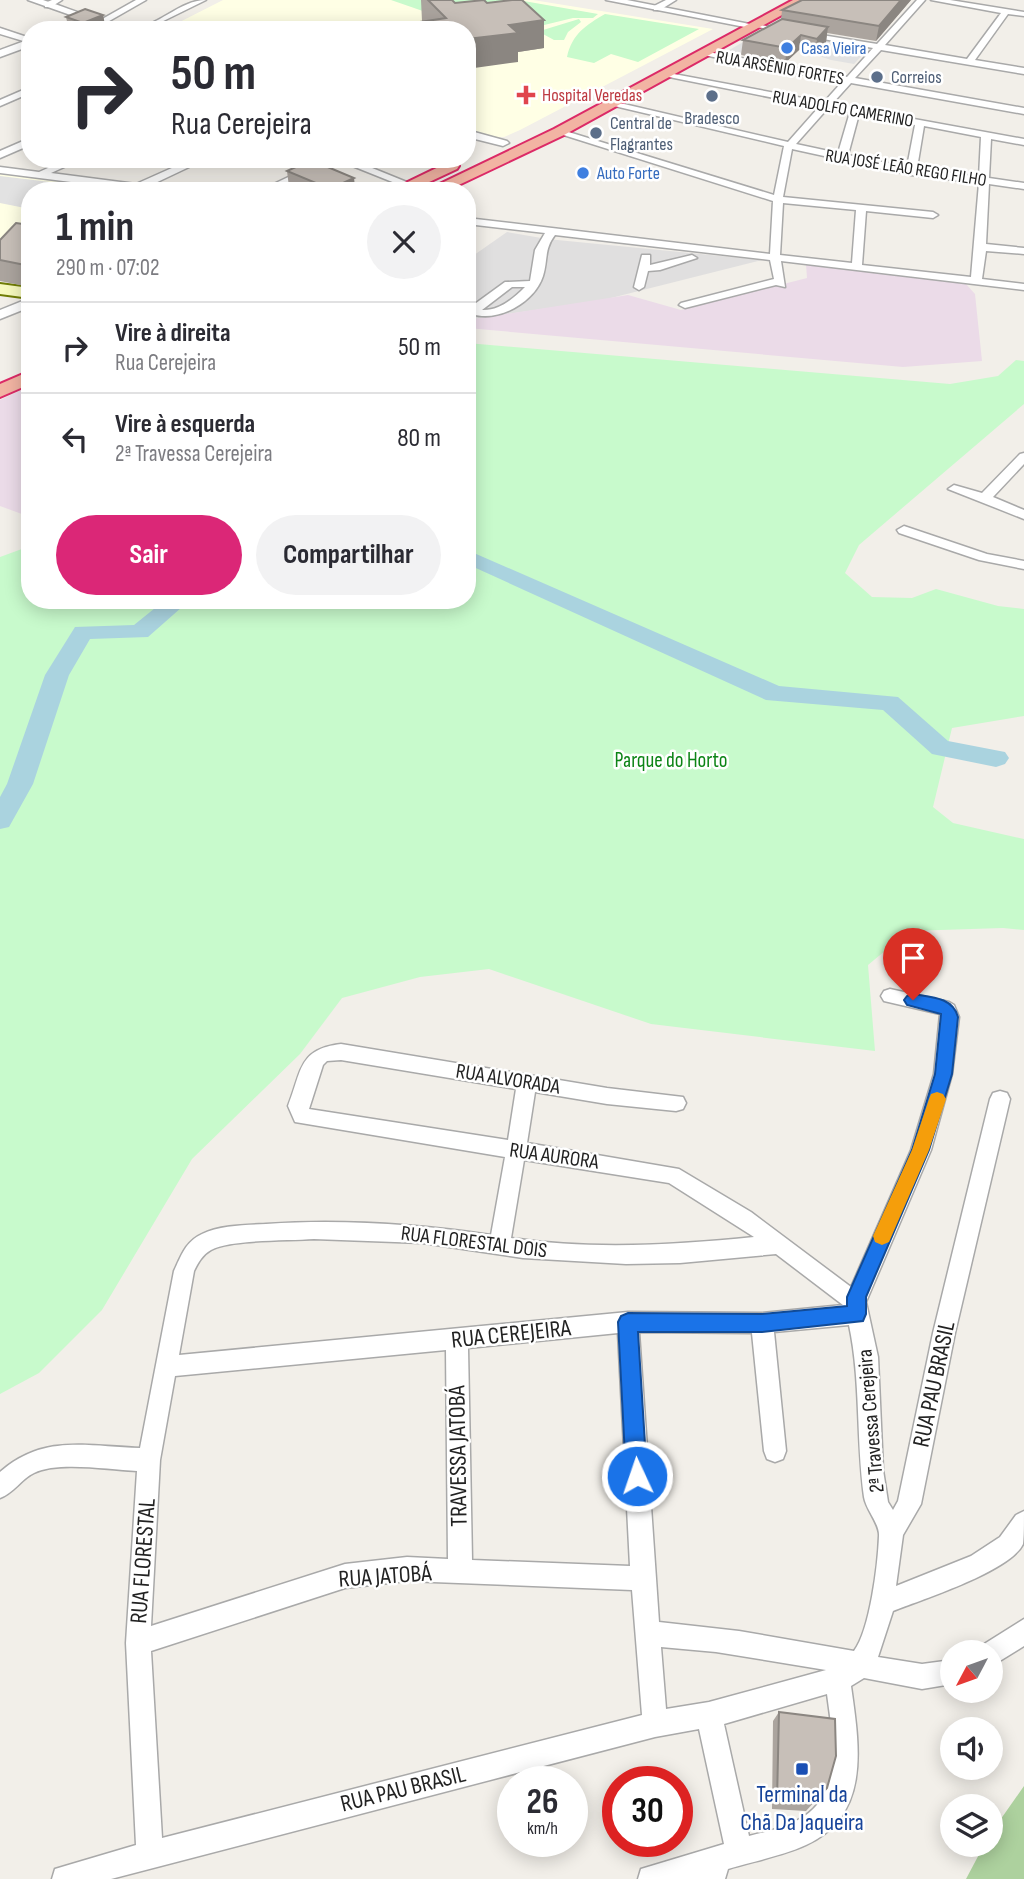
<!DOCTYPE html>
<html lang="pt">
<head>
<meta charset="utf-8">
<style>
  :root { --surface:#fff; --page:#f2f2f3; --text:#2b2b33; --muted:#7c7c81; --line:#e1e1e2; --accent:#db2777 }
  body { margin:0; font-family:"Sofia Sans Condensed",sans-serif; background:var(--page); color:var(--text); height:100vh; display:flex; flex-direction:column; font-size:26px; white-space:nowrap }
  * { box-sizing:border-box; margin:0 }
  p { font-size:23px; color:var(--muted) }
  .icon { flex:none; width:38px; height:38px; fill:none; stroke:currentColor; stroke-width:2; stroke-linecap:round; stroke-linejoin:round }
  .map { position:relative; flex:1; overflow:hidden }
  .sheet { position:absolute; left:21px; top:182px; width:455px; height:427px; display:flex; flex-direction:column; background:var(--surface); border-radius:28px; box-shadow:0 4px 18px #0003 }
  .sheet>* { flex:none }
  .top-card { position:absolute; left:21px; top:21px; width:455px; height:147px; border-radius:28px; box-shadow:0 4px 18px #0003; background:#fff; color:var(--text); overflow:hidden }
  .needle { width:46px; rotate:229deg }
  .buttons { position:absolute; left:940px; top:1640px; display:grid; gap:14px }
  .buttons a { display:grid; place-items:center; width:63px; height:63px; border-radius:50%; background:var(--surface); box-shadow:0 4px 18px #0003; font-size:35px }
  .speed { position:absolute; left:497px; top:1766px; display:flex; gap:14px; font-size:35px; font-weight:700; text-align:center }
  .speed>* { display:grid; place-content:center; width:91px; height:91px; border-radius:50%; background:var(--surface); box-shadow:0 4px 18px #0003; line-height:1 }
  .speed small { font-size:18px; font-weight:400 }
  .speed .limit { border:10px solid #d22; background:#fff; color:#111 }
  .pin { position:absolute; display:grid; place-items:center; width:60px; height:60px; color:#fff; margin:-72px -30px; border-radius:50% 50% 50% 0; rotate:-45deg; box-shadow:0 0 7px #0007 }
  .pin .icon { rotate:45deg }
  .me { position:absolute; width:77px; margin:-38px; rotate:357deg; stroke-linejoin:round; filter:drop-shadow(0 0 5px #0008) }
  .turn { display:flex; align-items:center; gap:24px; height:147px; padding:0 35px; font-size:32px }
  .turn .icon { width:91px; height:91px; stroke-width:2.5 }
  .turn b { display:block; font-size:49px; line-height:60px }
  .round { display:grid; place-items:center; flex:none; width:74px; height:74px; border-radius:37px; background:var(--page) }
  .head { display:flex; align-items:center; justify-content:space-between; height:119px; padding:0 35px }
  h1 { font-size:42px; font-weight:700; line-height:52px }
  .action { display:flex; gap:14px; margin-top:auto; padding:14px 35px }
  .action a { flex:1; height:80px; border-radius:42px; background:var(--accent); color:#fff; font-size:28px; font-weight:700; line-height:80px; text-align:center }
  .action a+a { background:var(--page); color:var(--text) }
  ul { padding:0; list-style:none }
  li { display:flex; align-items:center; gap:21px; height:91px; padding:0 35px; border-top:2px solid var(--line) }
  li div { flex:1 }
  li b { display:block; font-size:26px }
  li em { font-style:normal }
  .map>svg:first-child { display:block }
</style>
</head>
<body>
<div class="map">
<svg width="1024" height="1879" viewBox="0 0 1024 1879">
  <rect width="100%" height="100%" fill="#f2efe9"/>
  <!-- residential -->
  <path fill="#e0dfdf" d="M 507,232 L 547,239 L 762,260 L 603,300 L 467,320 L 467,260 Z"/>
  <!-- industrial -->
  <path fill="#ebdbe8" d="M 806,264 L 966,284 L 975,294 L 982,361 L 903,367 L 467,328 L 467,320 L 628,295 L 681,310 L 807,278 Z
    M 30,386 L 30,517 L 0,506 L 0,400 Z"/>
  <!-- education -->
  <path fill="#ffffe5" d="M 223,0 L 533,0 L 713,29 L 520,130 L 504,137 L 495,137 L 467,129 L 467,30 L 164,30 Z
    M 0,174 L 100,187 L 96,191 L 30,191 L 30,245 L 0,246 Z"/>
  <!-- forest -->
  <path fill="#add19e" d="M 1024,1786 L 1024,1879 L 966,1879 L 984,1845 L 990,1844 L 991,1833 Z"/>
  <!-- park -->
  <path fill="#c8facc" d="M 391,0 L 518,0 L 598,14 L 593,18 L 573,18 L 540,26 L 443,18 Z
    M 605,14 L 699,29 L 638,62 L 611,54 L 594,63 L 567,57 C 572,34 586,25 605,14 Z
    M 579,19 L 581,22 L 568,32 L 564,40 L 554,40 L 543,34 L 543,30 Z
    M 467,343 L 950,384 L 998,376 L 1016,360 L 1024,361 L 1024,404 L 859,545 L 845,573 L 872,597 L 912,598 L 936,589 L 998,606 L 1024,609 L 1024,716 L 952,728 L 933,807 L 953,823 L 1024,839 L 1024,930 L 1003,928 L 909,931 L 868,965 L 875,1051 L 651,1024 L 489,969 L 420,977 L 342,998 L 300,1054 L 192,1159 L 102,1310 L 39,1373 L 0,1394 L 0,557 L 30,546 L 30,600 L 467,600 Z"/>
  <!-- parking -->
  <path fill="#e2e2e2" d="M 766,29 L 870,47 L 854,64 L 831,60 L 770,40 L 740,56 L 724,53 Z
    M 0,176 L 75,185 L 67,191 L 30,191 L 30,209 L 0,203 Z"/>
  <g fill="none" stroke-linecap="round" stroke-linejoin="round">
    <!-- river -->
    <path fill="#aad3df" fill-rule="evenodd" d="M 467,550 L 779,686 L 898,697 L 948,741 L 1005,752 L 1009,758 L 1005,764 L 996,767 L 932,754 L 883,710 L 766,700 L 467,564 Z
      M 165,600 L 190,600 L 148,637 L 90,639 L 69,675 L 33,784 L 9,827 L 0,829 L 0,797 L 7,784 L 45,675 L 75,627 L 134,625 Z"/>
    <!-- minor casing -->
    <g stroke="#a9a9a9" stroke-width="3">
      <path id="minor" d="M 52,0 L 62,0 L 51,7 L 45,7 L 45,3 Z
        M 136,0 L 146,0 L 104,24 L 97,22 Z
        M 666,0 L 676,0 L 660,10 L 654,10 L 654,6 Z
        M 917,0 L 925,0 L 885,45 L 967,59 L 1001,13 L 931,0 L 950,0 L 1024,12 L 1024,16 L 1008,14 L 975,60 L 1024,68 L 1024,74 L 881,50 L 855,78 L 1024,108 L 1024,114 L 851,83 L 832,104 L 1024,139 L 1024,145 L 991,139 L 989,178 L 1024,183 L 1024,189 L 989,184 L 986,244 L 1024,248 L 1024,254 L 986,251 L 982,279 L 1024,284 L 1024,290 L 781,261 L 785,287 L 776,285 L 685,308 L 679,305 L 681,303 L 774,279 L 770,260 L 555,235 C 544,249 548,260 543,276 C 535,302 498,323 472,314 L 472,306 L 505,282 L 530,281 L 535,250 L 545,233 L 467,224 L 467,218 L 770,254 L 773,201 L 554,132 L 562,130 L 774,195 L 784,146 L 606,104 L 611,101 L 788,142 L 819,107 L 659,75 L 663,72 L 824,102 L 842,82 L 698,54 L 702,51 L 847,77 L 873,48 L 751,26 L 755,24 L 877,44 ZM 828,108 L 850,112 L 838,153 L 796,144 ZM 859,114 L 915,125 L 907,167 L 848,155 ZM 924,126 L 981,137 L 979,177 L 917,168 ZM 792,149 L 911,175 L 979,183 L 971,277 L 862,265 L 866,211 L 933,218 L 938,215 L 933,212 L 783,197 ZM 783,203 L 856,210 L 852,263 L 780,255 ZM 512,287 L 525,287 C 513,299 499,311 482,310 Z
        M 0,28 L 30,38 L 30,43 L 0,34 Z
        M 30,87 L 30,93 L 0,106 L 0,100 Z
        M 30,138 L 30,145 L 0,158 L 0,151 Z
        M 68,159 L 82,159 L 51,173 L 136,184 L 192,159 L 206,159 L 149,186 L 173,191 L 142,191 L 0,173 L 0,167 L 39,172 Z
        M 335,159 L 350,159 L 414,185 L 405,187 Z
        M 642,255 L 650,255 L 650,265 L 692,255 L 697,258 L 660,270 L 648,271 L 644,287 L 639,290 L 634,287 Z
        M 1024,453 L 1024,464 L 993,497 L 1024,510 L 1024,519 L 948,489 L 954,485 L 982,493 L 1020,454 Z
        M 904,526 L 987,554 L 1024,561 L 1024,569 L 979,560 L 899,533 L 897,530 Z
        M 890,989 L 949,1002 L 954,1005 L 959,1017 L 952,1074 L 931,1150 L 866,1302 L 878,1357 L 883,1470 L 888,1502 L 893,1510 L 898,1501 L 933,1333 L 990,1099 L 993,1093 L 1000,1091 L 1007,1093 L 1010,1099 L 955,1333 L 921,1504 L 903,1535 L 896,1586 L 971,1556 L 1000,1537 L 1016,1515 L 1024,1511 C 1024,1521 1024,1536 1023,1544 C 1011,1571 921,1600 893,1611 L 878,1657 L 922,1664 L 952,1660 L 952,1684 L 922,1689 L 864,1678 L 851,1686 C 859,1744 872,1815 806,1845 C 782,1856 754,1861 728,1869 L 725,1879 L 638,1879 L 641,1869 L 651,1866 L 724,1844 L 699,1729 L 655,1737 L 111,1879 L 52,1879 L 55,1869 L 65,1866 L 136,1845 L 126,1643 L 137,1471 C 110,1470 58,1461 34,1473 C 21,1479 14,1493 0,1498 L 0,1472 C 43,1434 86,1446 140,1448 L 174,1271 C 181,1256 186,1241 202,1234 C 220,1225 246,1225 266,1224 C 342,1219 416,1224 491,1235 L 505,1157 L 295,1122 L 288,1106 C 302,1071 298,1049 341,1044 L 607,1088 L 683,1097 L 686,1103 L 683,1109 L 676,1111 L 607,1104 L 535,1092 L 527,1143 L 679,1169 L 751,1212 L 851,1287 L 911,1150 L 934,1074 L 940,1014 L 884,1001 L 881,996 L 884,991 ZM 341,1060 L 516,1089 L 508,1140 L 309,1109 L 323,1065 L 327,1061 ZM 524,1160 L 669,1183 L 754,1237 C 674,1245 592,1250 511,1238 ZM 314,1239 L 422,1243 L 523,1258 L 626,1264 L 680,1263 L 776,1254 L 843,1305 L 762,1313 L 628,1312 L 179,1355 L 194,1271 C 198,1263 202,1255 211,1250 C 231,1239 289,1241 314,1239 ZM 849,1325 C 861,1381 856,1439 864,1497 C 866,1510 880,1524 879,1536 C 878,1564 870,1630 854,1651 L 739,1631 L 659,1622 L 639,1332 L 752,1333 L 764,1451 L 767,1459 L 775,1462 L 783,1459 L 786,1451 L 774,1332 ZM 618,1333 L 630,1566 L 472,1560 L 468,1348 ZM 446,1350 L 448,1559 L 407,1557 L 345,1564 L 151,1626 L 160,1460 L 175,1376 ZM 407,1581 L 632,1590 L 642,1715 L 162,1838 L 151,1651 L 345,1588 ZM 661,1647 L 716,1652 L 826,1670 L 709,1702 L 666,1709 ZM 827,1694 C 833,1739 845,1797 796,1821 C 782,1829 764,1832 749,1836 L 724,1724 Z
        M 1024,1619 L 1024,1646 L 990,1667 L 990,1652 L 979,1652 L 981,1646 Z"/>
    </g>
    <!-- tertiary casing -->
    <g stroke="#a9a9a9" stroke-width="3">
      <path id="tertiary" d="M 28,0 L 43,0 C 60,5 117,28 131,28 C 158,28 179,0 206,0 L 145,30 L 116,30 L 88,21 L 67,30 L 53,30 L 79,18 Z
        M 606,0 L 627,0 L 760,26 L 755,29 Z
        M 30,39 L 30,46 L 0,57 L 0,50 Z
        M 467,130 L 507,141 L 509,143 L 503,146 L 467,137 Z
        M 326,159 L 342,159 L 275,191 L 259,191 Z
        M 30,298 L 30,307 L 0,319 L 0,310 Z"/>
    </g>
    <!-- secondary casing -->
    <g stroke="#707d05" stroke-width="4">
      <path id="secondary" d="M 0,284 L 30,288 L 30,298 L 0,294 Z"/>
    </g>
    <!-- trunk casing -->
    <g stroke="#dc2a67" stroke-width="4">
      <path id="trunk" d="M 793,0 L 809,0 L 564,135 L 446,191 L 425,191 L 554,129 Z
        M 451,161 L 457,163 L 459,166 L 457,169 L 410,191 L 389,191 Z
        M 30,371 L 30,384 L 0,397 L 0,384 Z"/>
    </g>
    <!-- minor -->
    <use href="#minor" fill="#fff" fill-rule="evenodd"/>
    <!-- tertiary -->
    <use href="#tertiary" fill="#fff" fill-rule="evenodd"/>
    <!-- secondary -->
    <use href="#secondary" fill="#f7fabf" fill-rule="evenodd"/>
    <!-- trunk -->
    <use href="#trunk" fill="#f2b4a3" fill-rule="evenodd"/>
  </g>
  <!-- wall -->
  <path fill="#aba49e" d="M 421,0 L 452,0 L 455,3 L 487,3 L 544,48 L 518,52 L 518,62 L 467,30 L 407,30 L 407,24 L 422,21 Z
    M 802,0 L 911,0 L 876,41 L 827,33 L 826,42 L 815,54 L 799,50 L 785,63 L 741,55 L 743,40 L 781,20 L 782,10 Z
    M 103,15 L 106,30 L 69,30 L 66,17 Z
    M 287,171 L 354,178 L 355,191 L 243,191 L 259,191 L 289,187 Z
    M 30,225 L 30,287 L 0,281 L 0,240 Z
    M 779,1712 L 827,1788 L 806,1811 L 772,1809 L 773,1721 Z"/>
  <!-- shaded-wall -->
  <path fill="#8b8681" d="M 901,0 L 911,0 L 876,41 L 879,26 Z
    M 103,15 L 106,30 L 85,30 L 83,23 Z
    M 544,20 L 544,48 L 518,52 L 518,62 L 467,69 L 467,39 L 509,25 Z
    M 828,27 L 826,42 L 815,54 L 817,39 Z
    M 801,35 L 799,50 L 785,63 L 787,48 Z
    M 354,178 L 355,191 L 330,191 L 330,189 Z"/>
  <!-- building -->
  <path fill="#c7bfb8" stroke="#8b8681" stroke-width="2" d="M 428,0 L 452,0 L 455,3 L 484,0 L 487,3 L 512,0 L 522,0 L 544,20 L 509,25 L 518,33 L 467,39 L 467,30 L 413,30 L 407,24 L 446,18 Z
    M 802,0 L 901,0 L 879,26 L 782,10 Z
    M 85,9 L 103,15 L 83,23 L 66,17 Z
    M 782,19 L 828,27 L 817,39 L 801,35 L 787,48 L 743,40 Z
    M 311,160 L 354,178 L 330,189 L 287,171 Z
    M 267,185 L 316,191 L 243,191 L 248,189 L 259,191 Z
    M 16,223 L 30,225 L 30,266 L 0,260 L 0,240 Z
    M 779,1712 L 835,1719 L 836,1756 L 827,1788 L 813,1803 L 777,1801 Z"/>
  <!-- route -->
  <path fill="#1a73e8" stroke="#114b97" stroke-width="2" d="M 913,994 C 930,997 953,997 958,1017 L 952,1074 L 929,1150 L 866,1297 L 866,1314 L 863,1321 L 762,1332 L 638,1332 L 647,1476 L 644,1483 L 637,1486 L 629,1483 L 626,1476 L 618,1322 L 621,1316 L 628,1313 L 762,1314 L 847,1306 L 847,1297 L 912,1150 L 935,1074 L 941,1014 L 907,1005 L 904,1000 L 907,996 Z"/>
  <!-- slow -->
  <path fill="#f59e0b" d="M 937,1092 L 943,1094 L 946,1099 L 929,1150 L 889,1242 L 882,1245 L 875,1242 L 873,1236 L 912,1150 L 929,1099 L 931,1094 Z"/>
  <!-- markers -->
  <g fill="#3f7fe0" stroke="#fff" stroke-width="2.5">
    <circle cx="787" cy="48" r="7"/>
    <circle cx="583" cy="173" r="7"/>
  </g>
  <g fill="#5c6f8a" stroke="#fff" stroke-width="2.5">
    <circle cx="877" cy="77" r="7"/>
    <circle cx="712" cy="96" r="7"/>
    <circle cx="596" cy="133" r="7"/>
  </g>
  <path fill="#e0444e" stroke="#fff" stroke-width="2.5" d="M522.5 84.5h7v7h7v7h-7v7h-7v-7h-7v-7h7z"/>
  <rect fill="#1a4fb4" stroke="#fff" stroke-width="2.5" x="795" y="1762" width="14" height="14" rx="3.5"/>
  <g text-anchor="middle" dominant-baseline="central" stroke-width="5" stroke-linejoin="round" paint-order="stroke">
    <!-- far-shop labels -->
    <g font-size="18" fill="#366cbe" stroke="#fff" text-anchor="start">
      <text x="801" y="48">Casa Vieira</text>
      <text x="597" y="173">Auto Forte</text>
    </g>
    <!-- far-street labels -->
    <g font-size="18" fill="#222" stroke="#fff">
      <text transform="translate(780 68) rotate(10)">RUA ARSÊNIO FORTES</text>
      <text transform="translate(843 109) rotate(10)">RUA ADOLFO CAMERINO</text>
      <text transform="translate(906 168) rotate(9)">RUA JOSÉ LEÃO REGO FILHO</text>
    </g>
    <!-- far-service labels -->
    <g font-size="18" fill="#4e5e75" stroke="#fff" text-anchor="start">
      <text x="891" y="77">Correios</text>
      <text x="712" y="118" text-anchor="middle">Bradesco</text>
      <text x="610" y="123">Central de<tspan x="610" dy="21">Flagrantes</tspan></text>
    </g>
    <!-- far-health labels -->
    <g font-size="18" fill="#be3a42" stroke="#fff" text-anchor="start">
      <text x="542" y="95">Hospital Veredas</text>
    </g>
    <!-- park labels -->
    <g font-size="21" fill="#0c8416" stroke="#fff">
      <text x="671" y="760">Parque do Horto</text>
    </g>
    <!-- street labels -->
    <g font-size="21" fill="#222" stroke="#fff">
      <text transform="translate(508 1079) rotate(9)">RUA ALVORADA</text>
      <text transform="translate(554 1156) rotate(8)">RUA AURORA</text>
      <text transform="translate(474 1242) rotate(7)">RUA FLORESTAL DOIS</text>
      <text transform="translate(871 1421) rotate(-95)">2ª Travessa Cerejeira</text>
    </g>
    <!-- near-street labels -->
    <g font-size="24" fill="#222" stroke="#fff">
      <text transform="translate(511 1334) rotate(-6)">RUA CEREJEIRA</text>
      <text transform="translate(934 1384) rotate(-78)">RUA PAU BRASIL</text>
      <text transform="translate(458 1456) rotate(-91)">TRAVESSA JATOBÁ</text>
      <text transform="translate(143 1561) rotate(-86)">RUA FLORESTAL</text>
      <text transform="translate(385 1576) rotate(-4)">RUA JATOBÁ</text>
      <text transform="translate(403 1789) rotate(-14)">RUA PAU BRASIL</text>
    </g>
    <!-- near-transit labels -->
    <g font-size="24" fill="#164399" stroke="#fff">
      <text x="802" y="1794">Terminal da<tspan x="802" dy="28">Chã Da Jaqueira</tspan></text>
    </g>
  </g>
</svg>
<div class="buttons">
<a><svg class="needle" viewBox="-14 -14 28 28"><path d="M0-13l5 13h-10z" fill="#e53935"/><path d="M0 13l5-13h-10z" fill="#7c7c81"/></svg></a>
<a><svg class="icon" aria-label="sound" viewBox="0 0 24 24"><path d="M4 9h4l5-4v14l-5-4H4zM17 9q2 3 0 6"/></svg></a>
<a><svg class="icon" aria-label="layers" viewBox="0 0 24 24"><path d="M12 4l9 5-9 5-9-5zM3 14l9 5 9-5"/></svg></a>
</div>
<div class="speed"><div>26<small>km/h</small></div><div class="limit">30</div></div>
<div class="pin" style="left:913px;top:1000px;background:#d93025"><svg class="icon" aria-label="arrive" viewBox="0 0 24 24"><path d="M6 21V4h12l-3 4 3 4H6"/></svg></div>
<svg class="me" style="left:637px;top:1476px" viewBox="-20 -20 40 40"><circle r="17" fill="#1a73e8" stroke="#fff" stroke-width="3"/><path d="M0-11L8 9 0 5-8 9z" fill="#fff"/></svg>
<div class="top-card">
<div class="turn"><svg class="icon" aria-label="right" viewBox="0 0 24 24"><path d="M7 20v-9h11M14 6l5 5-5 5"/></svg><div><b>50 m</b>Rua Cerejeira</div></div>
</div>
<section class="sheet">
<div class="head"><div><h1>1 min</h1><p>290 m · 07:02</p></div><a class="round"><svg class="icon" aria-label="close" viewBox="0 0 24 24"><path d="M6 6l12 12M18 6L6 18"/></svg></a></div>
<ul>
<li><svg class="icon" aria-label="right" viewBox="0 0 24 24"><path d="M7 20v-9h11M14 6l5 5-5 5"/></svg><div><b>Vire à direita</b><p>Rua Cerejeira</p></div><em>50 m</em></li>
<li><svg class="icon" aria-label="left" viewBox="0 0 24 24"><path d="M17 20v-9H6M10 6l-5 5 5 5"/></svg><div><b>Vire à esquerda</b><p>2ª Travessa Cerejeira</p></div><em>80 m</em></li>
</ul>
<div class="action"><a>Sair</a><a>Compartilhar</a></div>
</section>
</div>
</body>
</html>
